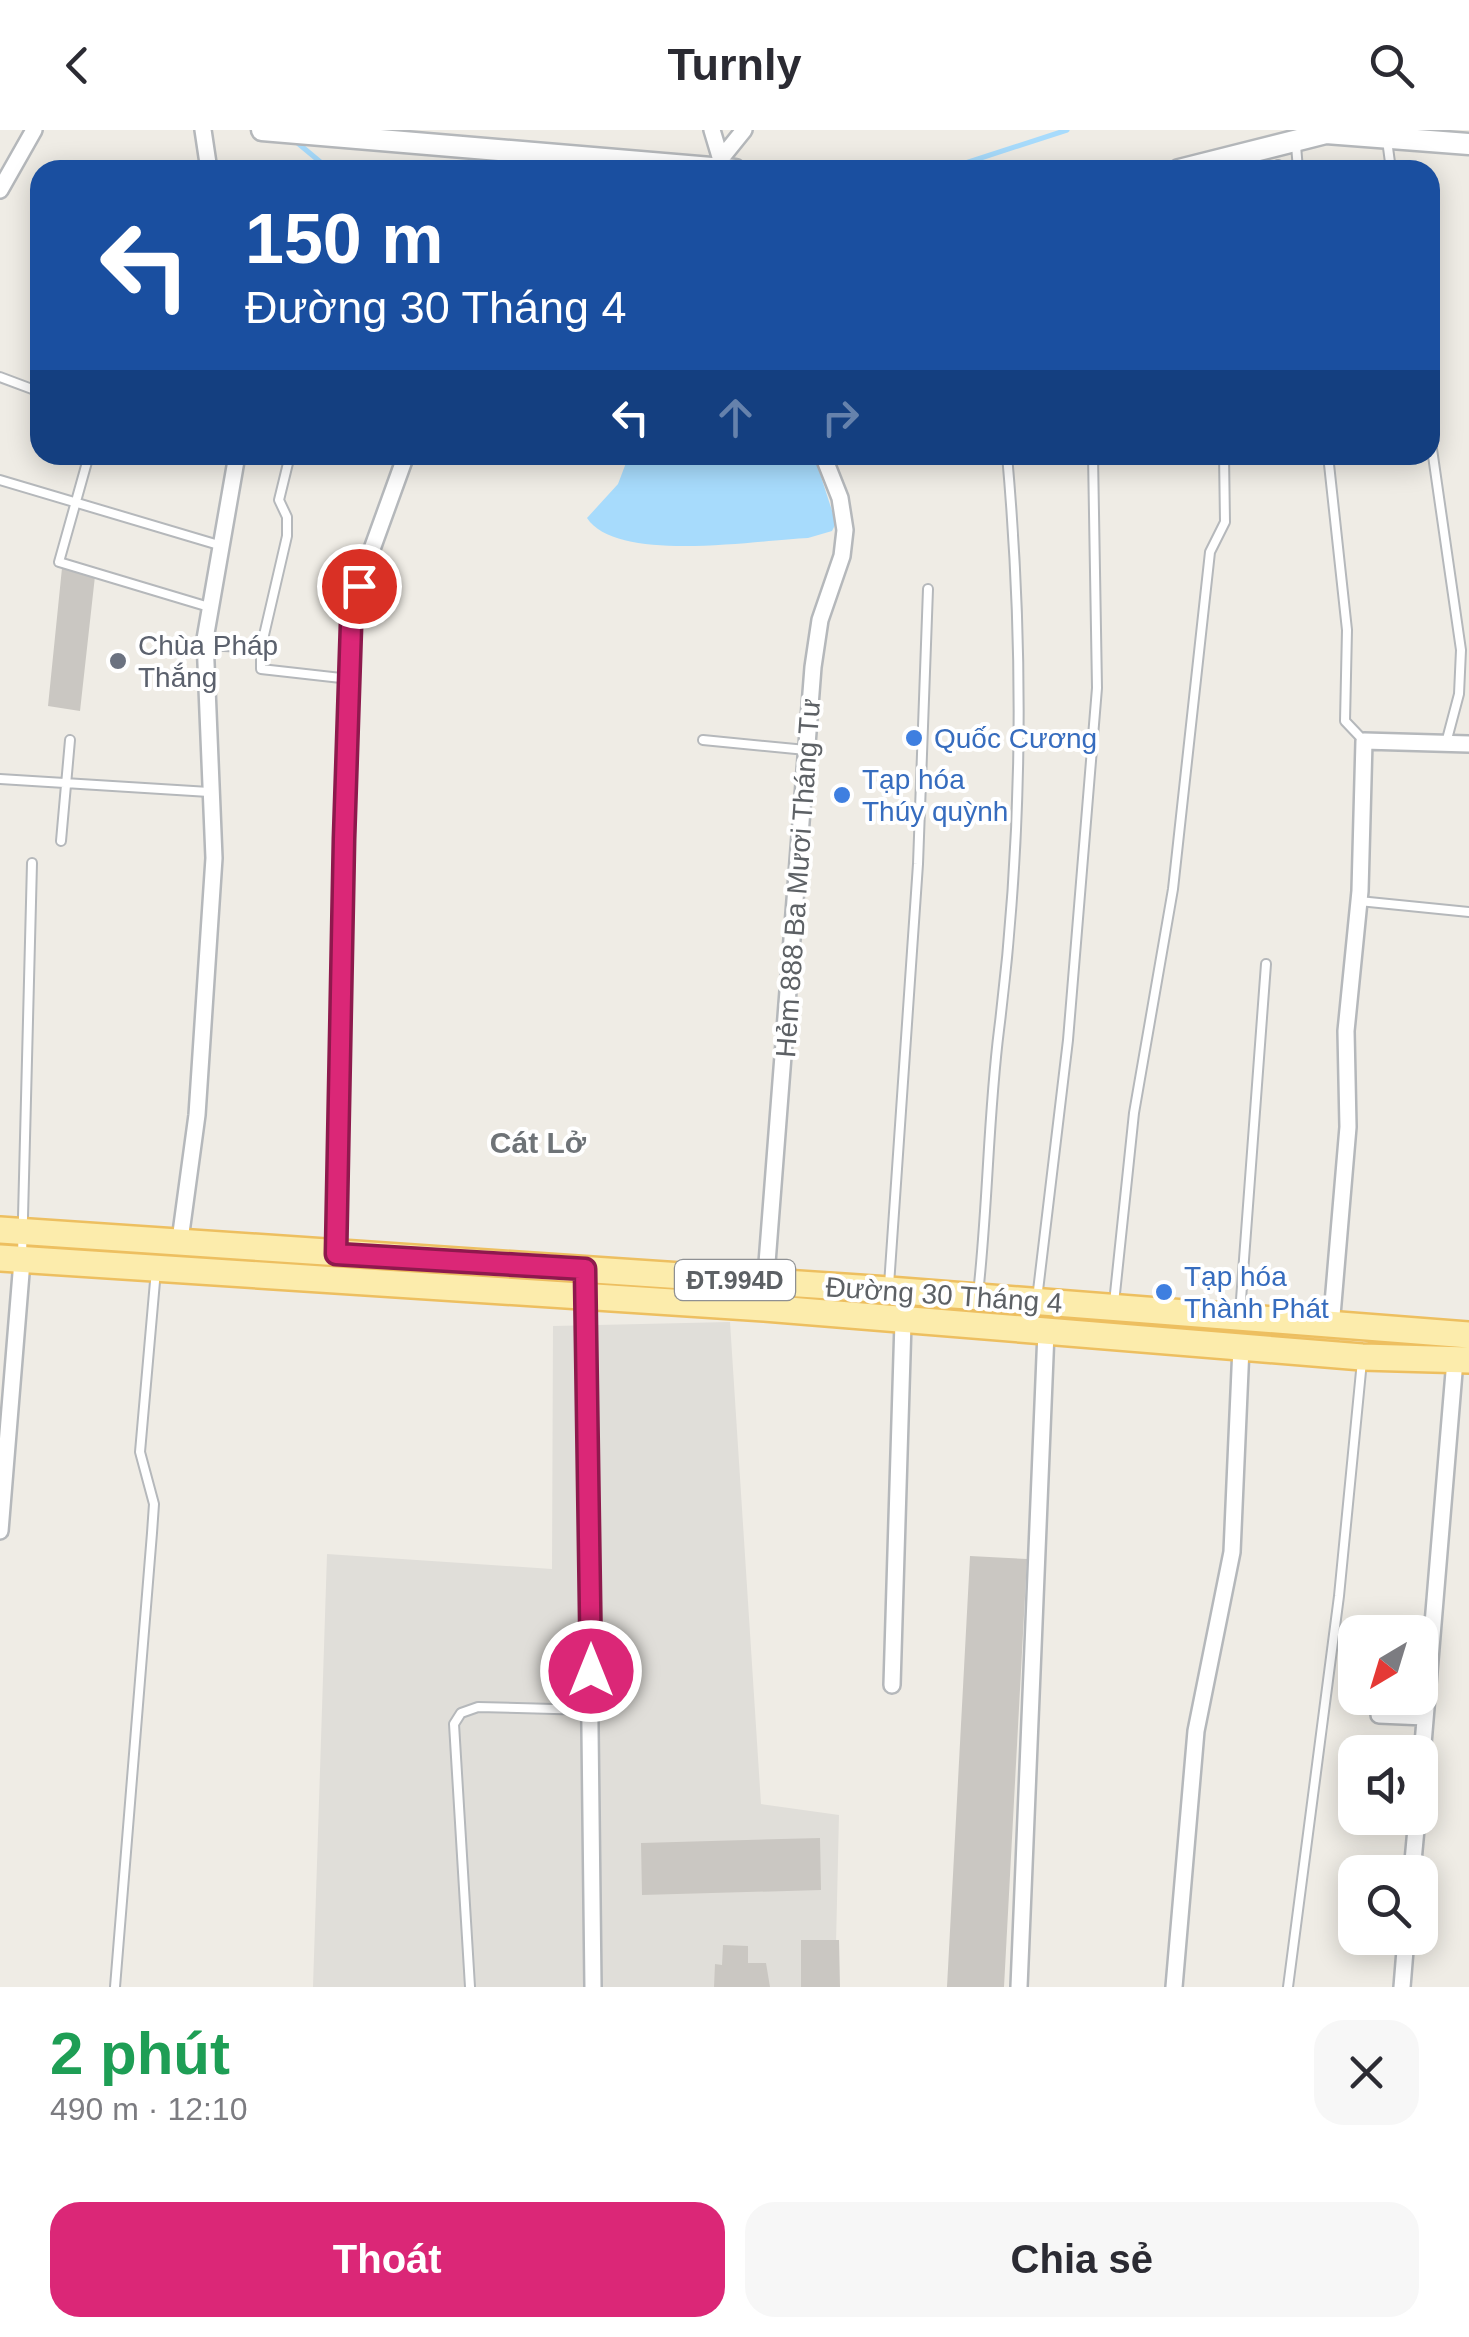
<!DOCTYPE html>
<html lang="vi">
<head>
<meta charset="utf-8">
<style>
  :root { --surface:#fff; --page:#f7f7f7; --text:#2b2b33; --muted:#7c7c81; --accent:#db2777 }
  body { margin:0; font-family:Helvetica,sans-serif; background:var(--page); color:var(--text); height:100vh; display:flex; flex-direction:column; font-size:38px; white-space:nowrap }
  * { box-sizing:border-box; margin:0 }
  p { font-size:32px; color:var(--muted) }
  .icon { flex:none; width:55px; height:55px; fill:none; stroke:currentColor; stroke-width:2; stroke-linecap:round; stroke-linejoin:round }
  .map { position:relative; height:1857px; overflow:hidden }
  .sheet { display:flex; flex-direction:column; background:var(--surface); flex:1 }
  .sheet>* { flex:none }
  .top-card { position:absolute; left:30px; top:30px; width:1410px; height:305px; border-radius:30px; box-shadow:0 5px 25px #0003; background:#1a4fa0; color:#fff; overflow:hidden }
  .needle { width:65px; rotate:218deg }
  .controls { position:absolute; left:1338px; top:1485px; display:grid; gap:20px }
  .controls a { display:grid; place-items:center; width:100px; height:100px; border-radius:20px; background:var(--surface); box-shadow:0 5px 25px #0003; font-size:50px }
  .pin { position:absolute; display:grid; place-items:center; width:85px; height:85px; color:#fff; margin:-42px; border:5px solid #fff; border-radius:50%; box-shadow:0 2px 10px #0007 }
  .me { position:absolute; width:110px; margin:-55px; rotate:0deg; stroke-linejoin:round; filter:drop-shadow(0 0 8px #0008) }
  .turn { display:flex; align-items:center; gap:35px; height:210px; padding:0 50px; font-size:45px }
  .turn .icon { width:130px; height:130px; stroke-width:2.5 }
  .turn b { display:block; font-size:70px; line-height:85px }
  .lanes { display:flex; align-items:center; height:95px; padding:0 50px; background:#0003; justify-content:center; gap:50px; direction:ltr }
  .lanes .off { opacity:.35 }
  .round { display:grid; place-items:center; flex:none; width:105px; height:105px; border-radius:30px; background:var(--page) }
  .headline { display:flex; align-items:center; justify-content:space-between; height:170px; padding:0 50px }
  h1 { font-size:60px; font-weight:600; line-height:75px; color:#1e9e55 }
  .button { display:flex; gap:20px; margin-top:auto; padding:20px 50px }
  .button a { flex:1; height:115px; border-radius:30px; background:var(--accent); color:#fff; font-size:40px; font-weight:600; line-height:115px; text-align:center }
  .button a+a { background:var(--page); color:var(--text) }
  header { display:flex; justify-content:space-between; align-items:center; height:130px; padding:0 50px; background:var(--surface); font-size:45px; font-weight:600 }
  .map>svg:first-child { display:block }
</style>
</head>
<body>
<header><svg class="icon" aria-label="back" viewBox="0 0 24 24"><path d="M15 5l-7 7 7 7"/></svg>Turnly<svg class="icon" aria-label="search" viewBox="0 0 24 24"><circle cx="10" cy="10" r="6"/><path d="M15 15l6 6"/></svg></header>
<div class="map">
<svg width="1469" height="1857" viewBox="0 0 1469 1857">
  <rect width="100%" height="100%" fill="#efece5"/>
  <!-- industrial -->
  <path fill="#e0ded9" d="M 730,1192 L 761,1674 L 839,1685 L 835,1857 L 313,1857 L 327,1424 L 552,1439 L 553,1196 Z"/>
  <!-- water -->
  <path fill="#a7dbfc" d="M 629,325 L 814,325 L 836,393 L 832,401 L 808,408 C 757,410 617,434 587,388 L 618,354 Z"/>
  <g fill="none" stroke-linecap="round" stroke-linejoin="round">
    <!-- stream -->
    <path stroke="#a7dbfc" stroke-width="5" d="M 294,10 L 330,40
      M 541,40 L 571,35
      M 944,40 L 1067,0"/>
  </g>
  <!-- building -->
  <path fill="#cac7c2" d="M 62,438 L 95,446 L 80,581 L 48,576 Z
    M 970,1426 L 1027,1429 L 1004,1857 L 947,1857 Z
    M 820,1708 L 821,1760 L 642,1765 L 641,1713 Z
    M 801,1810 L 839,1810 L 840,1857 L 801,1857 Z
    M 723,1815 L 748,1816 L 748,1833 L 766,1833 L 770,1857 L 714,1857 L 715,1834 L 722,1835 Z"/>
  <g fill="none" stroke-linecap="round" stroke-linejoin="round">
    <!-- service casing -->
    <g stroke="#b5b8bb" stroke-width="12">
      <path id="service" d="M 1387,10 L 1391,40
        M 1296,15 L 1298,40
        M 1271,40 L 1278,35
        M 0,247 L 40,262
        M 1430,305 L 1461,520 L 1459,564 L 1446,613
        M 89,325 L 59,432 L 209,477
        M 1328,325 L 1347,500 L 1345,591 L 1364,611
        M 1094,331 L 1109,325
        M 0,350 L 222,416
        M 206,515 L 261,518 L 261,539 L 350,549
        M 261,518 L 287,406 L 287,387 L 279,370 L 290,325
        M 703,610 L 806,620
        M 0,649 L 209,662
        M 61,711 L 70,610
        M 1359,771 L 1469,782
        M 22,1126 L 32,733
        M 889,1155 L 918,734 L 928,459
        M 978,1164 C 988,1076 988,987 999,900 C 1023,710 1024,515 1007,325
        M 1037,1169 L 1068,910 L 1097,558 L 1093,325
        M 1114,1173 L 1134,983 L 1173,759 L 1210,422 L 1225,392 L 1224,325
        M 1240,1183 L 1266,834
        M 115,1857 L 152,1403 L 154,1374 L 140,1322 L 156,1140
        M 470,1857 L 454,1594 L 461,1583 L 478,1577 L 591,1580
        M 1288,1857 L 1339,1466 L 1362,1231"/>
    </g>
    <!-- minor casing -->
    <g stroke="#b5b8bb" stroke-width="20">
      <path id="minor" d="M 203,0 L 209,40
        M 712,0 L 724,40
        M 723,26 L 744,0
        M 0,60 L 34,0
        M 180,1110 L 197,985 L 214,728 L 205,509 L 237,325
        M 336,1123 L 351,495 L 359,455 L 406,325
        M 765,1159 L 813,537 L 820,490 L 842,426 L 845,400 L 840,368 L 823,325
        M 585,1168 L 593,1857
        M 1331,1197 L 1348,997 L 1346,901 L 1360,761 L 1364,611 L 1469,614
        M 0,1401 L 22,1131
        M 892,1555 L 903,1192
        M 1379,1585 L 1425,1587
        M 1420,1650 L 1455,1230
        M 1412,1742 L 1417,1688
        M 1019,1857 L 1046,1202
        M 1174,1857 L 1196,1601 L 1232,1422 L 1241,1217
        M 1402,1857 L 1406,1808"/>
    </g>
    <!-- tertiary casing -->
    <g stroke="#b5b8bb" stroke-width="25">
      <path id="tertiary" d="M 262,0 L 735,40
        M 1179,40 L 1326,3 L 1469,14"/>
    </g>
    <!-- primary casing -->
    <g stroke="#edbf60" stroke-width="30">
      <path id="primary" d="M 0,1100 L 889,1160 L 1469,1205
        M 0,1128 L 764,1178 L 1362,1227 L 1469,1230"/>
    </g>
    <!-- service -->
    <use href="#service" stroke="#fff" stroke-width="8"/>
    <!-- minor -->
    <use href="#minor" stroke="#fff" stroke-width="15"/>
    <!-- tertiary -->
    <use href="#tertiary" stroke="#fff" stroke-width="20"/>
    <!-- primary -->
    <use href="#primary" stroke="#fcecac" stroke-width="25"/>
  </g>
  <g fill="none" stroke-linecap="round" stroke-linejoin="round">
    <!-- route casing -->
    <g stroke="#8e194d" stroke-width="25">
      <path id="route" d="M 359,456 L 351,495 L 344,709 L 336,1124 L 585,1139 L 591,1541"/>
    </g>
    <!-- route -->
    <use href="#route" stroke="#db2777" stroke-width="18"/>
  </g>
  <!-- markers -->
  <circle fill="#6b7280" stroke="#fff" stroke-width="4" cx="118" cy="531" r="10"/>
  <g fill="#3f7fe0" stroke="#fff" stroke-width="4">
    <circle cx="914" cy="608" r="10"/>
    <circle cx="842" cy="665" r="10"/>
    <circle cx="1164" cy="1162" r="10"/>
  </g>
  <g text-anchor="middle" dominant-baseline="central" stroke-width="8" stroke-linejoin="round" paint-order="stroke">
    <!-- shield labels -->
    <rect fill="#fff" stroke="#8e9093" stroke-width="2.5" x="675" y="1130" width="120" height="40" rx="8"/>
    <g font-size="25" font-weight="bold" fill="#5d6165">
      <text x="735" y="1150">ĐT.994D</text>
    </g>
    <!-- worship labels -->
    <g font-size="28" fill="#5b616d" stroke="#fff" text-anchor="start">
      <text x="138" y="515">Chùa Pháp<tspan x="138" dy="32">Thắng</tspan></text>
    </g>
    <!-- shop labels -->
    <g font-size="28" fill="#366cbe" stroke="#fff" text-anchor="start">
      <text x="934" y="608">Quốc Cương</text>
      <text x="862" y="649">Tạp hóa<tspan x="862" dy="32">Thúy quỳnh</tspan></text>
      <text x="1184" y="1146">Tạp hóa<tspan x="1184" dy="32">Thành Phát</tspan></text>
    </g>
    <!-- street labels -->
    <g font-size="28" fill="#5d6165" stroke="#fff">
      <text transform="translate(798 748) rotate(-86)">Hẻm 888 Ba Mươi Tháng Tư</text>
      <text transform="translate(944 1165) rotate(4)">Đường 30 Tháng 4</text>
    </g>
    <!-- neighbourhood labels -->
    <g font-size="30" font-weight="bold" fill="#6e7377" stroke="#fff">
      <text x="538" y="1012">Cát Lở</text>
    </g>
  </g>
</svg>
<div class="controls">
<a><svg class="needle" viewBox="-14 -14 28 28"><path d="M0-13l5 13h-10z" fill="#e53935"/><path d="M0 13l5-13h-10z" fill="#7c7c81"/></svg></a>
<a><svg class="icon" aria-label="sound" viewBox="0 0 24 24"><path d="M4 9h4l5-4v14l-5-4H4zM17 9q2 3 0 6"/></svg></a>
<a><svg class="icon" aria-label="search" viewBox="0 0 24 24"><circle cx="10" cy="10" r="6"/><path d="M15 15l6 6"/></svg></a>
</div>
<div class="pin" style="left:359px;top:456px;background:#d93025"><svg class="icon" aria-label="arrive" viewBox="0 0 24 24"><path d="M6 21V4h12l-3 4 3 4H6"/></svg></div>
<svg class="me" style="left:591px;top:1541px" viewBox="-20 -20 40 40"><circle r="17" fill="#db2777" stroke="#fff" stroke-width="3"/><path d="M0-11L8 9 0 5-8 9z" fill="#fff"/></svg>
<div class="top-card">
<div class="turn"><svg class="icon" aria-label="left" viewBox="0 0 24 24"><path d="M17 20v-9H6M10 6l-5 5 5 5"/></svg><div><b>150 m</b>Đường 30 Tháng 4</div></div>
<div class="lanes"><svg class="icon" aria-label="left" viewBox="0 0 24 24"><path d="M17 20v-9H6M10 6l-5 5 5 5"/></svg><svg class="icon off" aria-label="ahead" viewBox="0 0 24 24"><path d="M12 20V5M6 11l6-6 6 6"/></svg><svg class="icon off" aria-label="right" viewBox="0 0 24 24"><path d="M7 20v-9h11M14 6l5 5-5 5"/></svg></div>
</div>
</div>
<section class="sheet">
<div class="headline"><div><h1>2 phút</h1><p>490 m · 12:10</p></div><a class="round"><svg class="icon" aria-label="close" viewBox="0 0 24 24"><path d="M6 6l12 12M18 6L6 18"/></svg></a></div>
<div class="button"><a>Thoát</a><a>Chia sẻ</a></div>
</section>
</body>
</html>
